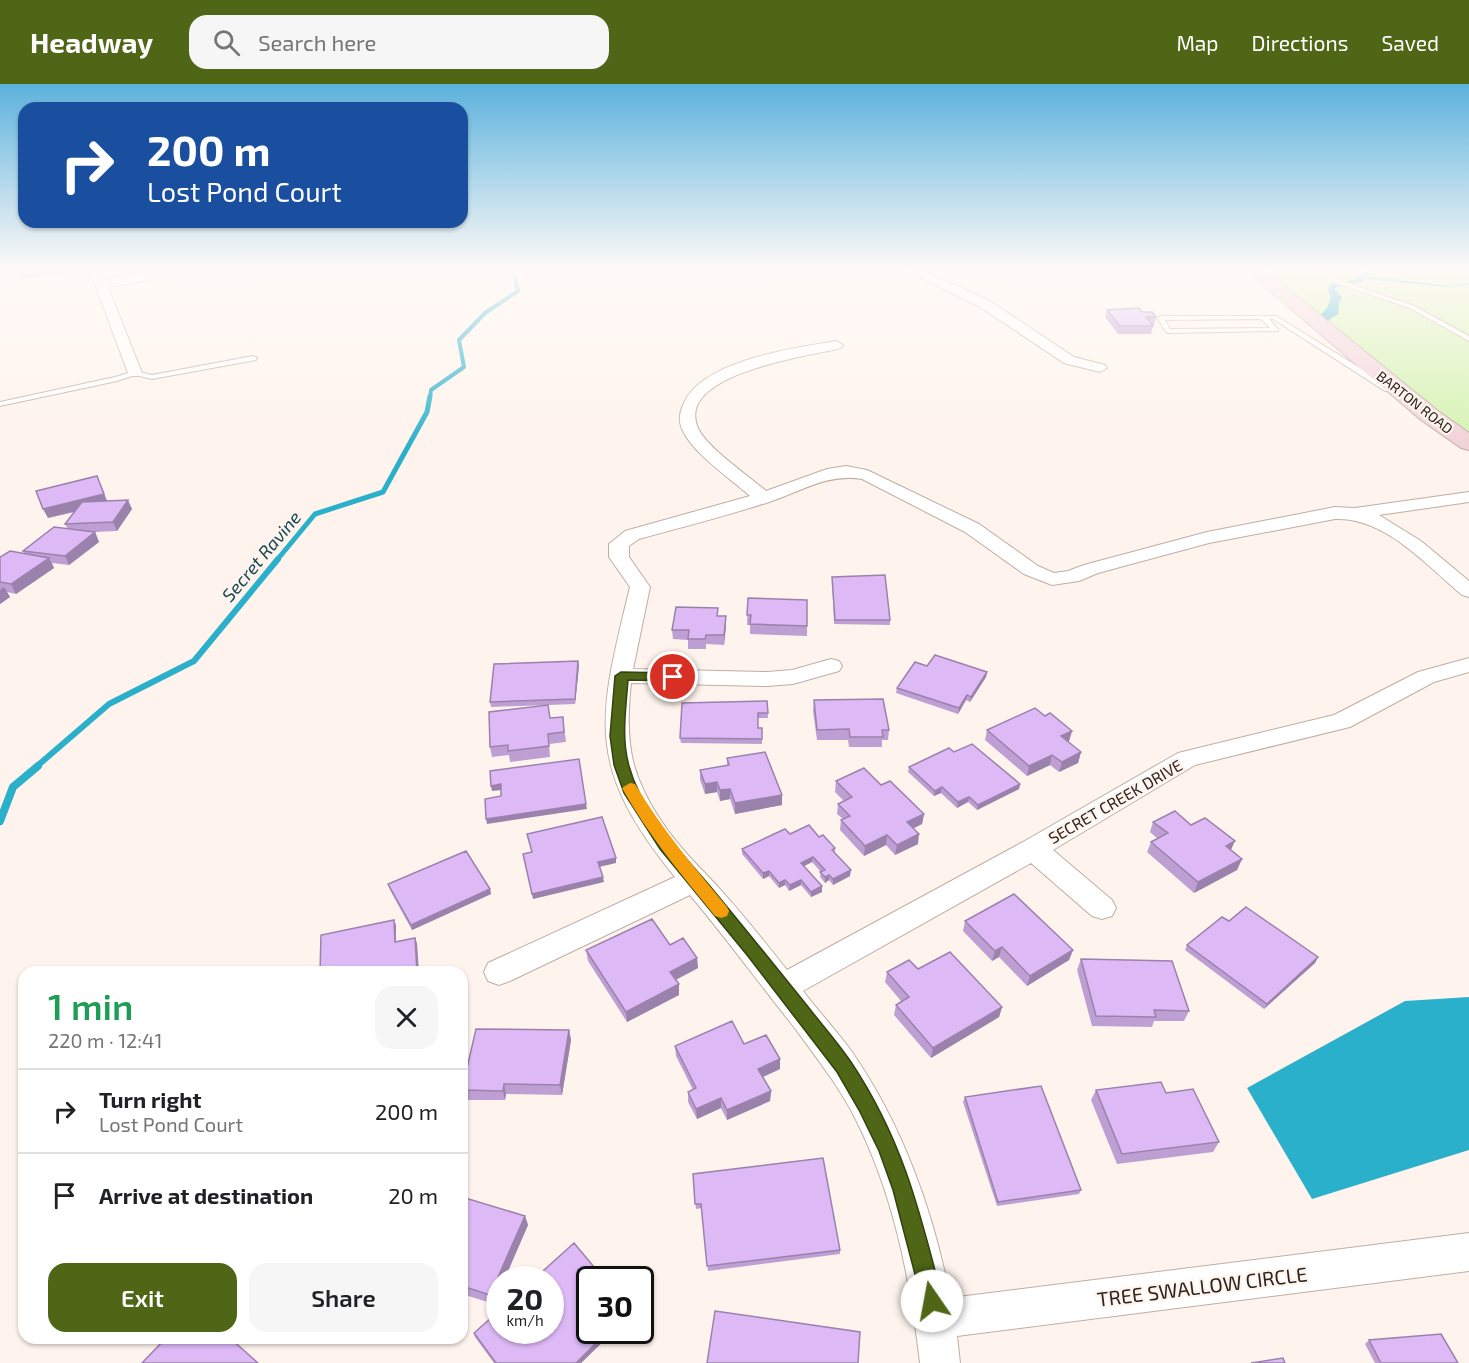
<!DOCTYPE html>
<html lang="en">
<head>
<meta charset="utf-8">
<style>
  :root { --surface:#fff; --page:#f6f6f6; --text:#202124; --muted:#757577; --line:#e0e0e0; --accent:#4e6615 }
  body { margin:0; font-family:"Exo 2",sans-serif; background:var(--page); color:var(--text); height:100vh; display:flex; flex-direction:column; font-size:22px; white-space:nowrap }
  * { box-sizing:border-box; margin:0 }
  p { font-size:20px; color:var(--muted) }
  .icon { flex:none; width:33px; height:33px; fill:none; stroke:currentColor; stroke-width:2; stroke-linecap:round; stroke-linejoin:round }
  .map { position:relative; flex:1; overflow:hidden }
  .panel { position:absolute; left:18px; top:882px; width:450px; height:378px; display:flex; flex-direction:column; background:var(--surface); border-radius:18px; box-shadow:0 2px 4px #0004 }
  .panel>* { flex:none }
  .hud { position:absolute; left:18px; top:18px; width:450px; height:126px; border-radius:18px; box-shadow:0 2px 4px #0004; background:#1a4fa0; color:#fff; overflow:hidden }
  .speed { position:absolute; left:486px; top:1182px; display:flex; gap:12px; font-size:30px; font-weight:700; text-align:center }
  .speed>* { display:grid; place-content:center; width:78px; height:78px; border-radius:50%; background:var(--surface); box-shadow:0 2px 4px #0004; line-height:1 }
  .speed small { font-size:15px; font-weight:400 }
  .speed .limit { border:3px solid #111; border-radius:9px; background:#fff; color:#111 }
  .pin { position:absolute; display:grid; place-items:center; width:51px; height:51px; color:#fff; margin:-26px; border:3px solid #fff; border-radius:50%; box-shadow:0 2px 6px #0007 }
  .me { position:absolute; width:66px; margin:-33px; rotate:348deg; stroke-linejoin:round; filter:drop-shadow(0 0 4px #0008) }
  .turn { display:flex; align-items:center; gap:21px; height:126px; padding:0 30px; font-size:27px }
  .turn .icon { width:78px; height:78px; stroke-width:2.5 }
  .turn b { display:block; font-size:42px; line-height:51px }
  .round { display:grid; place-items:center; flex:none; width:63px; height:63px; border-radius:18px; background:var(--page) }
  .summary { display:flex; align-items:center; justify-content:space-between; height:102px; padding:0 30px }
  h1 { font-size:36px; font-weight:600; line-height:45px; color:#1e9e55 }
  .button { display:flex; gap:12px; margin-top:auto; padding:12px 30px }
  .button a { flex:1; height:69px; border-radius:18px; background:var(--accent); color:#fff; font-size:24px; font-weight:600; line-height:69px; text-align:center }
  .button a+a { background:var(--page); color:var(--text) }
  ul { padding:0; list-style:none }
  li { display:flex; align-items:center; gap:18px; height:84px; padding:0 30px; border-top:2px solid var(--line) }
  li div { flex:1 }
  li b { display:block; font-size:22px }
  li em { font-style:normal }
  header { display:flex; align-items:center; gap:36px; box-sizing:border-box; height:84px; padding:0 30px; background:var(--accent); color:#fff }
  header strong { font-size:28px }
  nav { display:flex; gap:33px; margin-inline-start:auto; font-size:21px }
  .search { width:420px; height:54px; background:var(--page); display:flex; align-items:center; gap:15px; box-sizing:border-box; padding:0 21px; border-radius:18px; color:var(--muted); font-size:22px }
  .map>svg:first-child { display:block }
</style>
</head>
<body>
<header>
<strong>Headway</strong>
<div class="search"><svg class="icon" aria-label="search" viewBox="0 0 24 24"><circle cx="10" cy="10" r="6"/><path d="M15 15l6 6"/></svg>Search here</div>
<nav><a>Map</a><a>Directions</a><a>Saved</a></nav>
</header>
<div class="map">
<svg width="1469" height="1279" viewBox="0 0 1469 1279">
  <rect width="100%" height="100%" fill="#fff4ed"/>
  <!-- green -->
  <path fill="#d3f3b0" d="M 1257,184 L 1469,184 L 1469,355 Z"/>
  <!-- water -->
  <path fill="#2bb0cc" d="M 1369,184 L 1380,184 L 1369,192 L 1449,202 L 1469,199 L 1469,201 L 1445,203 L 1366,195 L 1362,198 L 1335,204 L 1342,214 L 1339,219 L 1338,230 L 1324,239 L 1317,235 L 1327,224 L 1331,213 L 1328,207 L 1330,201 L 1352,196 Z
    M 1469,913 L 1469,1066 L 1312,1115 L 1247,1004 L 1405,917 Z"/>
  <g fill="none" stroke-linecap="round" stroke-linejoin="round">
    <!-- stream-far3 -->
    <path stroke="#2bb0cc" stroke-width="4" d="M 430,313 L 431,306 L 464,283 L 459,256 L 485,229 L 518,207 L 513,184"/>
    <!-- stream-far2 -->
    <path stroke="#2bb0cc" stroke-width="5" d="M 277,476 L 315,430 L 383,408 L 427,328 L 430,312"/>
    <!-- stream-far1 -->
    <path stroke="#2bb0cc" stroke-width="6" d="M 36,683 L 109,620 L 194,577 L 278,475"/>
    <!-- stream -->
    <path stroke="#2bb0cc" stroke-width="8" d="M 0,737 L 13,703 L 38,682"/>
    <!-- lane casing -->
    <g stroke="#beaea3" stroke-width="2">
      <path id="lane" d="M 1317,184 L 1324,184 L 1341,197 L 1414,222 L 1469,252 L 1469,257 L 1410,224 L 1337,199 Z
        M 1276,232 L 1391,303 L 1392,305 L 1385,307 L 1273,235 L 1269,235 L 1278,245 L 1278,247 L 1168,249 L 1166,248 L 1157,234 L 1160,232 ZM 1261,235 L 1270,244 L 1170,245 L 1165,236 Z
        M 253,272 L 257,274 L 256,276 L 152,295 L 135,291 L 117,297 L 0,322 L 0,318 L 115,293 L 135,287 L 152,291 Z"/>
    </g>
    <!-- street casing -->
    <g stroke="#beaea3" stroke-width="2">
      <path id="street" d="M 89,184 L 101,184 L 106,195 L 174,184 L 203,184 L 197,188 L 108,203 L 142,289 L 140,292 L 130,292 L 128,289 Z
        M 902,184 L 918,184 L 990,217 L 1074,273 L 1105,281 L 1107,284 L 1100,288 L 1064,279 L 980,223 Z
        M 836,257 L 843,261 L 841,264 C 811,272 674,289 698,344 C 706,363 749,392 766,407 L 827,385 L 846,382 L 867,386 L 979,440 L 1038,482 L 1054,489 L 1068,487 L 1084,481 L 1207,448 L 1335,423 L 1355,424 L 1469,408 L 1469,418 L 1379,431 L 1421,457 L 1469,497 L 1469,513 L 1462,511 C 1426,481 1385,433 1335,435 L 1209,459 L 1098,489 L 1079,497 L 1052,501 L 1024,490 L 965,448 L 862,395 C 828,389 800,408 769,418 C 726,432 682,443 639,455 L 629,462 L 629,473 L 650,503 L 633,585 L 767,588 L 792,586 L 831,575 L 839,577 L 842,582 L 839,587 L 793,600 L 767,602 L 631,599 C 628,627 627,655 634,681 C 646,722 675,759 704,788 C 733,818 761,853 787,886 L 1023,758 L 1178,669 L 1334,631 L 1418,588 L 1469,574 L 1469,588 L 1434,598 L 1350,643 L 1195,681 L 1053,766 L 1112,816 L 1116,824 L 1112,832 L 1102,835 L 1092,832 L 1031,779 L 803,907 C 819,928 837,947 852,968 C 902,1040 934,1128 950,1214 L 1469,1149 L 1469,1187 L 957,1252 L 960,1279 L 920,1279 C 910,1193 893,1107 853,1030 C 836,998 815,972 794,943 C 759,899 726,854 690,811 L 510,897 L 499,901 L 488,897 L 484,888 L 488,879 L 675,793 C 584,681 598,635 630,503 L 609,473 L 609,460 L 625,447 L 750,412 C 730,394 693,370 682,345 C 678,336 680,327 684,319 C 703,276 794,264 836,257 Z"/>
    </g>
    <!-- secondary casing -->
    <g stroke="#beaea3" stroke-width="2">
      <path id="secondary" d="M 1243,184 L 1262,184 L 1437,326 L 1469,349 L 1469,366 L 1461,364 L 1421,336 Z"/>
    </g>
    <!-- lane -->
    <use href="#lane" fill="#fff" fill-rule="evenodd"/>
    <!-- street -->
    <use href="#street" fill="#fff" fill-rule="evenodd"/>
    <!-- secondary -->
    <use href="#secondary" fill="#f2d2d9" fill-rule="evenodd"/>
  </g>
  <!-- wall -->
  <path fill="#be9fd4" d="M 1107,226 L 1142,228 L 1156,233 L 1154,241 L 1152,241 L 1153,242 L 1151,250 L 1118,250 L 1105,233 Z
    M 107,417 L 132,425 L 117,447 L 95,448 L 99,458 L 69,481 L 52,479 L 54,484 L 16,510 L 7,508 L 10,513 L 0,520 L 0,473 L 24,469 L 23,467 L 68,445 L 65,440 L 75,428 L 48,434 Z
    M 832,493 L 890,536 L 890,541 L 834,540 Z
    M 748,514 L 807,542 L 807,552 L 750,550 L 750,541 L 747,541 Z
    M 718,532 L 726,542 L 724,561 L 706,560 L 706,565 L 688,565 L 688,556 L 673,555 L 672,546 Z
    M 578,577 L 579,582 L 575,620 L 548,621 L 550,634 L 563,633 L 566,658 L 549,660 L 550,673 L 510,678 L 509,671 L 492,673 L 490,663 L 548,621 L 491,623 L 490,618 Z
    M 927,582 L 987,588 L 986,593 L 970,618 L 966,616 L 958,630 L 896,609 L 897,604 Z
    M 814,616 L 889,646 L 888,656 L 882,656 L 882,663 L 849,663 L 848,656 L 817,656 L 813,627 Z
    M 767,617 L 768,634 L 758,634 L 758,644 L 762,644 L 762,660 L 681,659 L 680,654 Z
    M 1045,632 L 1072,647 L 1069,657 L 1068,658 L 1081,668 L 1078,679 L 1059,688 L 1050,681 L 1027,692 L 985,656 L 987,646 Z
    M 954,668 L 1020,700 L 1019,705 L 977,726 L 968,718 L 957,724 L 941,709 L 934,712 L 908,688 L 909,683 Z
    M 727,674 L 782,711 L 782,721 L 735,730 L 730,715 L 720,717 L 717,708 L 705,710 L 700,696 L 700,686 L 727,681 Z
    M 836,697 L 881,701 L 924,730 L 922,740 L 914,744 L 918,760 L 895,771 L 886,761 L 864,772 L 840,746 L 841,736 L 843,735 L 837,730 L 838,720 L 844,717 L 835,708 Z
    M 1153,738 L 1191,741 L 1231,766 L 1242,775 L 1237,786 L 1194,809 L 1147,768 L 1151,758 L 1158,755 L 1150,748 Z
    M 790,750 L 819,753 L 835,764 L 835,769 L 850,792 L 833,801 L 829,796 L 825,799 L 820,793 L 821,788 L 812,778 L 804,782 L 822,802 L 822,808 L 811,813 L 801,801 L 789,807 L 785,801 L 779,804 L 769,792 L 763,795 L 742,770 L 742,765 Z
    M 388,800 L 490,805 L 491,810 L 412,846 L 390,806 Z
    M 965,837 L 1073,866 L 1069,876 L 1027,902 L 999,873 L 992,877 L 963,847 Z
    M 1229,837 L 1318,873 L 1315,879 L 1264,925 L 1185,866 L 1187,861 Z
    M 670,861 L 697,874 L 698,884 L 676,896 L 679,900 L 679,911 L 627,938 L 588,877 L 586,866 Z
    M 1081,875 L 1189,927 L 1184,937 L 1154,937 L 1152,943 L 1092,942 L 1077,886 Z
    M 918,885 L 1002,923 L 999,933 L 931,974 L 894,931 L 896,921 L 901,917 L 885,898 L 887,888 Z
    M 569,946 L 571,956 L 562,1011 L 506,1010 L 505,1016 L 465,1016 L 462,1005 Z
    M 744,960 L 780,975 L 780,985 L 763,993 L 771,1007 L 770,1017 L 727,1036 L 721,1024 L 697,1035 L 688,1018 L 688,1008 L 693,1006 L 676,972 L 675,962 Z
    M 1096,1006 L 1166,1009 L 1219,1058 L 1213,1068 L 1117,1080 L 1091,1016 Z
    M 965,1013 L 1081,1106 L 1079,1110 L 997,1122 L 963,1018 Z
    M 693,1090 L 840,1166 L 840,1170 L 708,1187 L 702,1124 L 696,1125 Z
    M 462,1113 L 525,1132 L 528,1141 L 494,1220 L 462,1210 Z
    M 590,1246 L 615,1246 L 581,1279 L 494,1279 L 475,1253 L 474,1249 Z
    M 1369,1256 L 1458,1279 L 1375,1279 L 1365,1260 Z"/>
  <!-- shaded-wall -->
  <path fill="#9b82ac" d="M 44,184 L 69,184 L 70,188 L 21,195 L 18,188 Z
    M 97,392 L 108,419 L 48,434 L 43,425 Z
    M 128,416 L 132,425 L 117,447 L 113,438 Z
    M 95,448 L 99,458 L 69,481 L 65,472 Z
    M 49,474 L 54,484 L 16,510 L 11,500 Z
    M 4,503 L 10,513 L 0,520 L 0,506 Z
    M 726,532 L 726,542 L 724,561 L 724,551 Z
    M 578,577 L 579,582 L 575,620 L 575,615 Z
    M 987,588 L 986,593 L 970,618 L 971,613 Z
    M 967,611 L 966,616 L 958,630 L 959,624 Z
    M 1072,647 L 1069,657 L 1058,662 L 1061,652 Z
    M 1081,668 L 1078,679 L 1059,688 L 1062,678 Z
    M 1052,671 L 1050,681 L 1027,692 L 1029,682 Z
    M 717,698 L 717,708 L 705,710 L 705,700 Z
    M 501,700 L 502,706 L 492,707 L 491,702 Z
    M 1020,700 L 1019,705 L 977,726 L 978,721 Z
    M 942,703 L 941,709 L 934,712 L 935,707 Z
    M 730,705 L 730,715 L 720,717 L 720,706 Z
    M 782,711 L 782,721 L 735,730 L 735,719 Z
    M 969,713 L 968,718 L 957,724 L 958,718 Z
    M 586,720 L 587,725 L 487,740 L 486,735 Z
    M 924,730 L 922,740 L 906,748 L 907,738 Z
    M 919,750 L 918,760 L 895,771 L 897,761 Z
    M 887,751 L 886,761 L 864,772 L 865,762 Z
    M 1235,757 L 1230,768 L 1226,762 Z
    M 813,773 L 812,778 L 800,784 L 801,779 Z
    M 616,774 L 616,779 L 599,783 L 598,778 Z
    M 1242,775 L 1237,786 L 1194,809 L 1198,798 Z
    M 851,786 L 850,792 L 833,801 L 833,795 Z
    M 769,787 L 769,792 L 763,795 L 763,789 Z
    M 829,791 L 829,796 L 825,799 L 825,793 Z
    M 603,793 L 604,798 L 533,815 L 532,810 Z
    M 785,796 L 785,801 L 779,804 L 779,799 Z
    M 801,796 L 801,801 L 789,807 L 790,801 Z
    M 822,802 L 822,808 L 811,813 L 811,808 Z
    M 490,805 L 491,810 L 412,846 L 411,841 Z
    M 394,836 L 396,841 L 396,863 L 395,858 Z
    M 415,854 L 417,859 L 419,888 L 417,888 Z
    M 1002,863 L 999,873 L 992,877 L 995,867 Z
    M 1073,866 L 1069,876 L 1027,902 L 1030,892 Z
    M 1318,873 L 1315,879 L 1264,925 L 1267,920 Z
    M 697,874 L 698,884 L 671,898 L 670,888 Z
    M 679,900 L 679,911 L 627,938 L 626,928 Z
    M 1002,923 L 999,933 L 931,974 L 933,964 Z
    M 569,946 L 571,956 L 562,1011 L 560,1001 Z
    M 780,975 L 780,985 L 758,995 L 758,985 Z
    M 504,1000 L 506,1010 L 505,1016 L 503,1007 Z
    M 771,1007 L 770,1017 L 727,1036 L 727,1026 Z
    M 721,1014 L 721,1024 L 697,1035 L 696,1025 Z
    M 525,1132 L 528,1141 L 504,1196 L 500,1196 L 500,1206 L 494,1220 L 490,1211 Z
    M 609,1246 L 615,1246 L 581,1279 L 576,1279 Z
    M 296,1254 L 303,1254 L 296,1260 L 293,1256 Z"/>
  <!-- building -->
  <path fill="#ddb9f6" stroke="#9b82ac" stroke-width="1.5" d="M 18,184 L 44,184 L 18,188 Z
    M 1139,224 L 1142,228 L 1152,228 L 1156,233 L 1146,233 L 1153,242 L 1120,242 L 1107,226 Z
    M 97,392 L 104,410 L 43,425 L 36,407 Z
    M 128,416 L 113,438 L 65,440 L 82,418 Z
    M 54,443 L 95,448 L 65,472 L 23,467 Z
    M 10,467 L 49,474 L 11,500 L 0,498 L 0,473 Z
    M 885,491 L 890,536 L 835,536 L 832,493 Z
    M 748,514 L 807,516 L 807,542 L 750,540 L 751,531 L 747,531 Z
    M 676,523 L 718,524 L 717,532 L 726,532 L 724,551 L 706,551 L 705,555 L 688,555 L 689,546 L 672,546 Z
    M 935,571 L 987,588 L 971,613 L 967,611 L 959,624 L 897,604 L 915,578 L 927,582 Z
    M 578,577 L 575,615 L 490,618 L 494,580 Z
    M 883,615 L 889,646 L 882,646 L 883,653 L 850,653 L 849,645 L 817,646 L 814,616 Z
    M 767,617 L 768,629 L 758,629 L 758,644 L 762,644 L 762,655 L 680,654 L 682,619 Z
    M 548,621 L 550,634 L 563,633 L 564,648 L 548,650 L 549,662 L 508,667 L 508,661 L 490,663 L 489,628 Z
    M 1035,624 L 1045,632 L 1050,629 L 1072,647 L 1061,652 L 1081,668 L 1062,678 L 1052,671 L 1029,682 L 987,646 Z
    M 972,660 L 1020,700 L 978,721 L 969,713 L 958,718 L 942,703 L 935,707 L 909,683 L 949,664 L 954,668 Z
    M 765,668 L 782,711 L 735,719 L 730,705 L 720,706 L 717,698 L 705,700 L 700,686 L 729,681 L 727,674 Z
    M 579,675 L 586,720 L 486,735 L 485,715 L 501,712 L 501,700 L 491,702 L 490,687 Z
    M 864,684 L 881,701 L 890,697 L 924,730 L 907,738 L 919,750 L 897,761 L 887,751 L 865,762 L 841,736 L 850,732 L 838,720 L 852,713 L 836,697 Z
    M 1175,727 L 1191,741 L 1205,734 L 1235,757 L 1226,762 L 1242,775 L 1198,798 L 1151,758 L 1168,749 L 1153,738 Z
    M 602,733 L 616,774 L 598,778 L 603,793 L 532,810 L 523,770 L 532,768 L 527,750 Z
    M 809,741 L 819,753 L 823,751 L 835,764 L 832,766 L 851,786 L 833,795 L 829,791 L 825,793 L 820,788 L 825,786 L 813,773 L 801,779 L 822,802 L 811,808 L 801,796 L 790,801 L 785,796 L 779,799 L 769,787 L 763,789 L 742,765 L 785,745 L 790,750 Z
    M 466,767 L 490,805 L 411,841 L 388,800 Z
    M 1014,810 L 1073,866 L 1030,892 L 1002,863 L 995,867 L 965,837 Z
    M 1246,823 L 1318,873 L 1267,920 L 1187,861 L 1222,833 L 1229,837 Z
    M 652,835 L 670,861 L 683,854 L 697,874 L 670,888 L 679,900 L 626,928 L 586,866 Z
    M 394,836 L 395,858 L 415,854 L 417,888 L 320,888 L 321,851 Z
    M 950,868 L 1002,923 L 933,964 L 896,921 L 909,913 L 887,888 L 909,876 L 918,885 Z
    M 1081,875 L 1172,877 L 1189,927 L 1154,926 L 1156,933 L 1096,932 Z
    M 732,937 L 744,960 L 766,951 L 780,975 L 758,985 L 771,1007 L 727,1026 L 721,1014 L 696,1025 L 688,1008 L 696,1004 L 675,962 Z
    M 476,945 L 569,946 L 560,1001 L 504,1000 L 503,1007 L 462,1006 Z
    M 1161,998 L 1166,1009 L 1193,1005 L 1219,1058 L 1122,1070 L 1096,1006 Z
    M 1041,1002 L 1081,1106 L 998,1118 L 965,1013 Z
    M 823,1074 L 840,1166 L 707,1182 L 701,1120 L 695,1120 L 693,1090 Z
    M 462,1113 L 525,1132 L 490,1211 L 462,1202 Z
    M 574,1159 L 605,1196 L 590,1196 L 590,1246 L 609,1246 L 576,1279 L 496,1279 L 474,1249 L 500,1226 L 500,1246 L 550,1246 L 550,1196 L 533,1196 Z
    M 715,1227 L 860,1248 L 858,1279 L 707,1279 Z
    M 1441,1250 L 1458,1279 L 1381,1279 L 1369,1256 Z
    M 166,1254 L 230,1254 L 258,1279 L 142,1279 Z
    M 1283,1274 L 1285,1279 L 1251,1279 Z"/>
  <!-- sky -->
  <linearGradient id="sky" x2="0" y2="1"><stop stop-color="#5cb2dd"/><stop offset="0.51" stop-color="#fffaf7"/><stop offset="1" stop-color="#fffaf7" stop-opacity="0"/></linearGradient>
  <rect width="1469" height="363" fill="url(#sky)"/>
  <!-- route -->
  <path fill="#4e6615" stroke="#33420e" stroke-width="1.5" d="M 621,588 L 673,589 L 679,593 L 673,597 L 628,596 C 626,624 621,654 629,682 C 641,727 679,766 709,801 C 743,842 776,883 809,924 C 823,942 838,959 851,978 C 903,1056 920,1128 943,1217 L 940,1225 L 932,1228 L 924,1225 L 893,1106 L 879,1067 L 859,1026 L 837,988 L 747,871 L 660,765 L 624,709 L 614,681 L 610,652 L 615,592 Z"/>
  <!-- slow -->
  <path fill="#f59e0b" d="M 630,699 L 635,700 C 662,745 693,782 727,823 L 729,827 L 727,832 L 721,834 L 715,832 C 681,790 648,751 622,704 Z"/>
  <g text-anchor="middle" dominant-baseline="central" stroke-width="4.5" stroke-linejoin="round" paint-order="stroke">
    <!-- far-street labels -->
    <g font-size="14" fill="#2a2420" stroke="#fff4ed">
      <text transform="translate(1415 318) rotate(38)">BARTON ROAD</text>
    </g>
    <!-- street labels -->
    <g font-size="16" fill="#2a2420" stroke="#fff4ed">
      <text transform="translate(1115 717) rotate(-30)">SECRET CREEK DRIVE</text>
    </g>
    <!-- water labels -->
    <g font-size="18" font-style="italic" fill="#114853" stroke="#fff4ed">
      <text transform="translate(261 472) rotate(-50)">Secret Ravine</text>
    </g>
    <!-- near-street labels -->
    <g font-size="20" fill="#2a2420" stroke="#fff4ed">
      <text transform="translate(1202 1202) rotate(-7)">TREE SWALLOW CIRCLE</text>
    </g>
  </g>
</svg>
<div class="speed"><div>20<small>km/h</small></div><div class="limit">30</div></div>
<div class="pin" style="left:673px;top:593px;background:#d93025"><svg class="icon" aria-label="arrive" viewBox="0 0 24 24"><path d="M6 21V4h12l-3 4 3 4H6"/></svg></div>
<svg class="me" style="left:932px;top:1217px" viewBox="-20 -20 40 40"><circle r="19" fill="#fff"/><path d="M0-13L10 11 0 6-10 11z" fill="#4e6615"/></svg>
<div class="hud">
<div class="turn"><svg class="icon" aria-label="right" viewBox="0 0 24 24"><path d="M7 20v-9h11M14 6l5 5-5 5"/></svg><div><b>200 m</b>Lost Pond Court</div></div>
</div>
<section class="panel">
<div class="summary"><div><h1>1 min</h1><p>220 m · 12:41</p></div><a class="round"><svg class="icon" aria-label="close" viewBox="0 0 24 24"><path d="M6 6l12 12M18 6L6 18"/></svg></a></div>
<ul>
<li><svg class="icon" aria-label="right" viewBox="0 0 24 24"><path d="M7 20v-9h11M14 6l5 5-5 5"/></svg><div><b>Turn right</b><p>Lost Pond Court</p></div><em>200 m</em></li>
<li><svg class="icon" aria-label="arrive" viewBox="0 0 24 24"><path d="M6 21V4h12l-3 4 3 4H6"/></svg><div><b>Arrive at destination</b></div><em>20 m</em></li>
</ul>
<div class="button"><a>Exit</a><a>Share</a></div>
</section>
</div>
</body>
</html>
